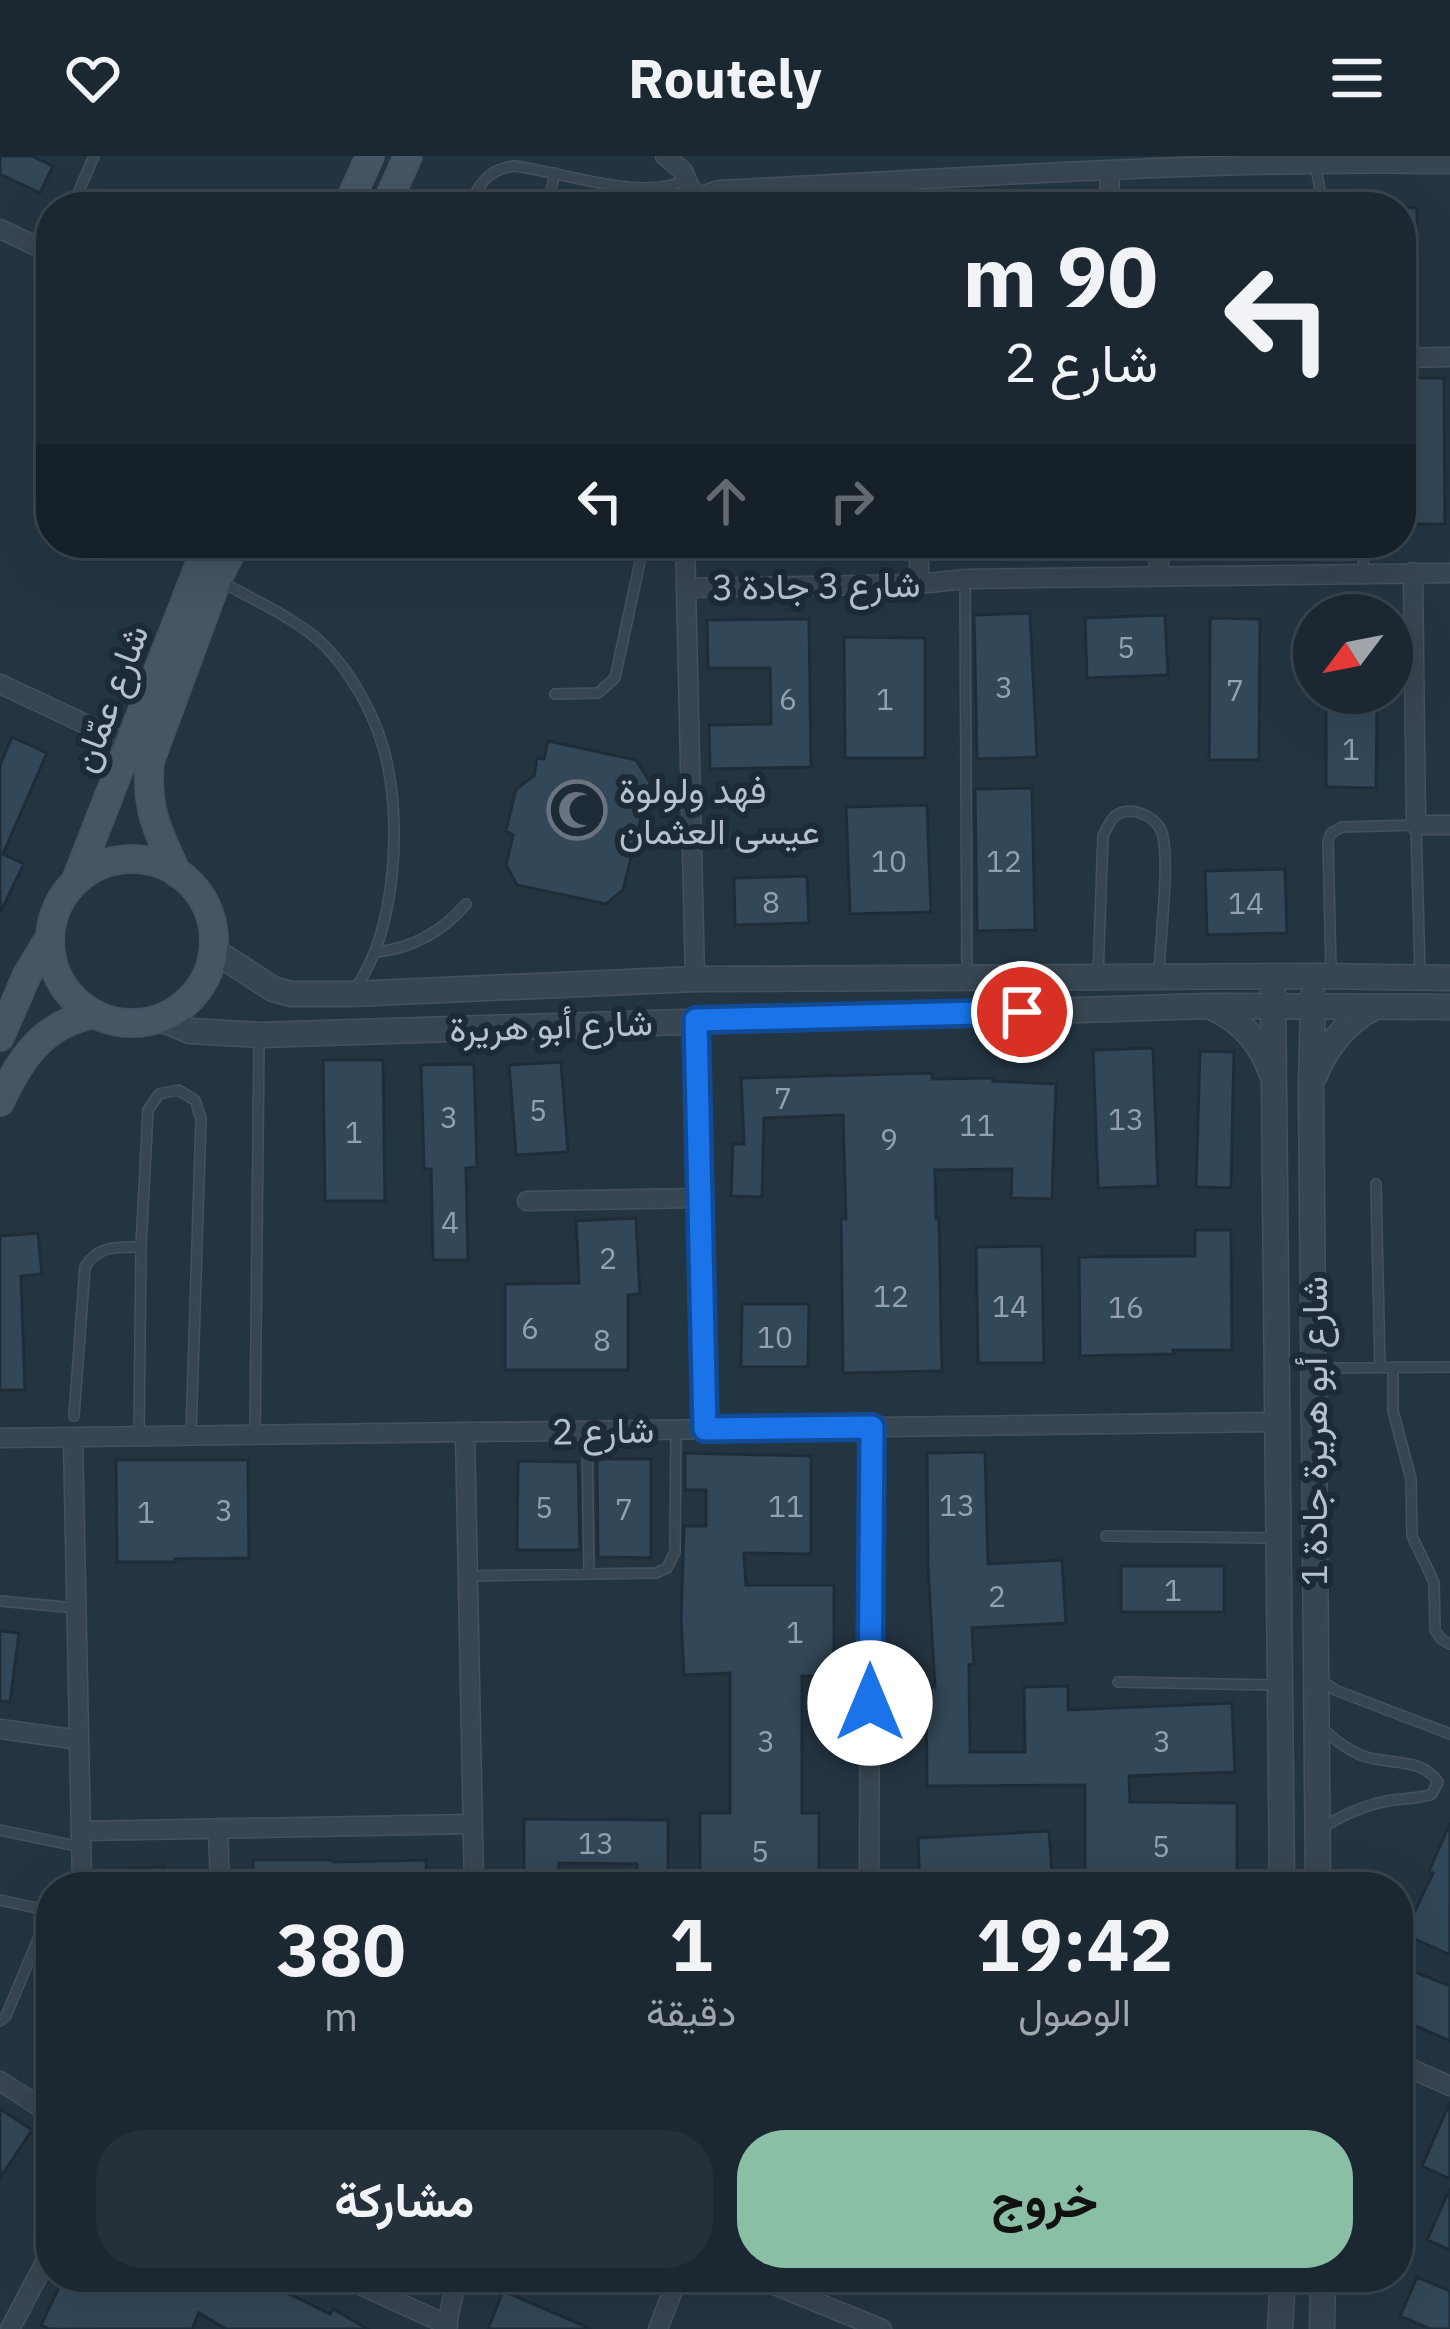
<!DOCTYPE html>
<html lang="ar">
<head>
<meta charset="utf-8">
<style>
  :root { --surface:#1b2832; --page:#24303a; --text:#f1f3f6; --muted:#a0a6ac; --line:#39444d; --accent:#8abfa5 }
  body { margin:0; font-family:"IBM Plex Sans",Vazirmatn,sans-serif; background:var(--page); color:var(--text); direction:rtl; height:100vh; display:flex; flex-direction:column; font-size:45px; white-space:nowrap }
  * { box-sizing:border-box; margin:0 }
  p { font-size:39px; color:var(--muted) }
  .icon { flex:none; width:66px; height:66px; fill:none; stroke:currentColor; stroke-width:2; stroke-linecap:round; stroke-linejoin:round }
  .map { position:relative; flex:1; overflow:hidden; direction:ltr }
  .sheet { position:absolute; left:36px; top:1716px; width:1377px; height:420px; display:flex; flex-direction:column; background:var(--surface); border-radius:48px; box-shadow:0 12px 48px #0002,0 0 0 3px var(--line); direction:rtl }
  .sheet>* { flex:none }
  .guide { position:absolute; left:36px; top:36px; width:1380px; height:366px; border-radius:48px; box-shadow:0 12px 48px #0002,0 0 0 3px var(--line); direction:rtl; background:#1b2832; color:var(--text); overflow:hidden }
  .needle { width:78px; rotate:238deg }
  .fabs { position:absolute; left:1293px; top:438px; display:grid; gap:24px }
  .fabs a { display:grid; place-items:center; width:120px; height:120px; border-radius:50%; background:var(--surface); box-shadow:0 12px 48px #0002,0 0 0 3px var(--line); font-size:60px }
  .pin { position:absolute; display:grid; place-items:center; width:102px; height:102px; color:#fff; margin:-51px; border:6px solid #fff; border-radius:50%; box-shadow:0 3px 12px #0007 }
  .me { position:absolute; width:132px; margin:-66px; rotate:0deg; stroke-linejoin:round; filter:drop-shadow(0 0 9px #0008) }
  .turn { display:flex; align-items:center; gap:42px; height:252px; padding:0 60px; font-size:54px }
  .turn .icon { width:156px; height:156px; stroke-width:2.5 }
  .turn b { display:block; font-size:84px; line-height:102px }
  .lanes { display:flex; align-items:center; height:114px; padding:0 60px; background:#0003; justify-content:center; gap:60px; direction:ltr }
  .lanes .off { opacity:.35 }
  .eta { display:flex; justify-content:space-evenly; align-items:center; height:204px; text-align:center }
  .eta b { font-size:72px; font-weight:700; line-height:84px }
  .primary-button { display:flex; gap:24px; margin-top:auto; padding:24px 60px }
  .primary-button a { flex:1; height:138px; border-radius:48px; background:var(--accent); color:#111; font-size:48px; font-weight:700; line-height:138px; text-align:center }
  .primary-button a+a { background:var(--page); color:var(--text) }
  header { display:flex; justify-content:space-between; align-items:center; height:156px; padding:0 60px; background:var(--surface); font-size:54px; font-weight:700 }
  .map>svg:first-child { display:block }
</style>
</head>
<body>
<header><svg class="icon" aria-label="menu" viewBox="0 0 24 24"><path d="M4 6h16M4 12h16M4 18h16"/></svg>Routely<svg class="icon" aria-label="heart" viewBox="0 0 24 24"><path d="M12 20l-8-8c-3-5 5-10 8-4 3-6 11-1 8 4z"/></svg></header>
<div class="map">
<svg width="1450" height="2173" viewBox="0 0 1450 2173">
  <rect width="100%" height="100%" fill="#243542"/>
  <!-- building -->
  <path fill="#324757" stroke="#1f2d39" stroke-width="3" d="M 0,0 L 32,0 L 53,10 L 40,37 L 0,18 Z
    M 1401,51 L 1417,52 L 1417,133 L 1401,133 Z
    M 1401,222 L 1444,222 L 1445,368 L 1401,368 Z
    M 1030,457 L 1037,601 L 977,603 L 974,459 Z
    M 1165,459 L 1168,519 L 1087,522 L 1085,462 Z
    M 1210,462 L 1260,463 L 1259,604 L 1209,604 Z
    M 809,463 L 811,611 L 710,613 L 709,569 L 771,568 L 770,512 L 708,512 L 707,464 Z
    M 844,481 L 925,482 L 925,602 L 845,602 Z
    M 1326,551 L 1377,552 L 1376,632 L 1326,631 Z
    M 12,581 L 47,597 L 3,698 L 24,708 L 0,757 L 0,609 Z
    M 548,585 L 636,604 L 650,626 L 623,734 L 606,748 L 517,729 L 506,709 L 513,679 L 506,675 L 516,633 L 534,620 L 537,602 L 544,603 Z
    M 1032,632 L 1035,774 L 977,775 L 975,633 Z
    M 927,649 L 931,756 L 850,758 L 846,651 Z
    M 1285,713 L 1287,777 L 1207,779 L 1205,715 Z
    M 807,720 L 809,767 L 735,769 L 734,722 Z
    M 1153,892 L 1158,1030 L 1098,1032 L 1093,894 Z
    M 1200,895 L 1234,896 L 1231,1032 L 1196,1031 Z
    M 323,904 L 383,904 L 385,1045 L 325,1045 Z
    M 561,906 L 568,996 L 516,999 L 509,909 Z
    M 474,908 L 477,1011 L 466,1012 L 468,1104 L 433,1104 L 431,1013 L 424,1013 L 421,909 Z
    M 932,917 L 932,923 L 993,922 L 993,925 L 1056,928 L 1052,1043 L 1011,1042 L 1012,1013 L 935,1014 L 936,1062 L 939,1062 L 942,1215 L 843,1217 L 841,1063 L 846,1063 L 843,959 L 764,962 L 762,1041 L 731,1040 L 733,988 L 744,988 L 741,922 Z
    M 636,1062 L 640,1138 L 628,1139 L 628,1214 L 505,1214 L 505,1128 L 579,1127 L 576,1065 Z
    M 1195,1074 L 1231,1074 L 1232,1194 L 1173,1194 L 1174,1198 L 1080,1200 L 1079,1101 L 1195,1100 Z
    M 38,1077 L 42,1118 L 21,1120 L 25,1234 L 0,1234 L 0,1080 Z
    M 1042,1090 L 1044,1207 L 978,1207 L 976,1091 Z
    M 742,1148 L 809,1148 L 808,1211 L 741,1211 Z
    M 985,1296 L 988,1408 L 1062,1404 L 1066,1467 L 972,1472 L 974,1508 L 969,1509 L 970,1596 L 1025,1596 L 1024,1531 L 1068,1530 L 1068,1554 L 1232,1547 L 1235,1616 L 1129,1620 L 1130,1646 L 1237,1647 L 1237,1731 L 1085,1731 L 1085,1629 L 927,1630 L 926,1531 L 935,1531 L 928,1411 L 927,1297 Z
    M 685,1297 L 811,1300 L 811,1398 L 744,1397 L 746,1429 L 834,1429 L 834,1521 L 802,1520 L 802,1657 L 819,1657 L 819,1731 L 700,1731 L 700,1657 L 730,1657 L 730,1517 L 684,1519 L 681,1463 L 684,1370 L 706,1370 L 706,1334 L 685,1334 Z
    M 597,1303 L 651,1303 L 651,1402 L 598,1401 Z
    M 116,1304 L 248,1304 L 249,1402 L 175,1403 L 175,1406 L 117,1406 Z
    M 518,1305 L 578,1306 L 580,1394 L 517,1394 Z
    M 1121,1410 L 1224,1410 L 1224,1456 L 1121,1456 Z
    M 0,1475 L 19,1477 L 10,1546 L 0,1545 Z
    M 524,1663 L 668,1664 L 668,1731 L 637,1731 L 637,1708 L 559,1707 L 559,1731 L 524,1731 Z
    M 1450,1667 L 1450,1799 L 1404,1778 L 1433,1717 L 1429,1715 Z
    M 1049,1675 L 1053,1731 L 1006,1731 L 1005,1718 L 953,1721 L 953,1731 L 920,1731 L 918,1682 Z
    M 253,1704 L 334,1704 L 334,1706 L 426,1704 L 427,1731 L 253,1731 Z
    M 164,1711 L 165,1731 L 131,1731 L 130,1712 Z
    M 1398,1809 L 1450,1830 L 1450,1885 L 1398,1862 Z
    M 1450,1946 L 1450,2023 L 1422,2010 Z
    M 0,1953 L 32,1974 L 0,2022 Z
    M 1450,2032 L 1450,2094 L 1427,2084 Z
    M 64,2121 L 255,2121 L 330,2158 L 333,2153 L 368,2173 L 226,2173 L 199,2157 L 192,2173 L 50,2173 L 41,2169 Z
    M 1417,2121 L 1450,2135 L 1450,2173 L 1430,2173 L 1400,2160 Z
    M 503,2135 L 591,2173 L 488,2173 Z"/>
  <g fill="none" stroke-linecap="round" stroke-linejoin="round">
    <!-- service casing -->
    <g stroke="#45525e" stroke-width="12">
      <path id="service" d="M 1315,6 L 1323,51
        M 72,51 L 94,0
        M 469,51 C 478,28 489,13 514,10 C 564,16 643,47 688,23
        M 547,51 L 555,17
        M 631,51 L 636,32
        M 1362,387 L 1364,416
        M 965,423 L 967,820
        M 222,426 C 255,445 296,462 324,489 C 350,515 373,556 383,591 C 403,658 397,775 356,831
        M 555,538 L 598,537 L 615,522 L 644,387
        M 377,796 C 413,792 442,776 466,748
        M 1331,815 L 1328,685 L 1331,677 L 1342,671 L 1416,669 L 1420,817
        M 1098,821 L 1103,679 C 1105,676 1111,664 1113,662 C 1127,648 1153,658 1161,674 C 1171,697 1160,786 1159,816
        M 1376,1028 L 1380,1212
        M 1317,1212 L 1450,1211
        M 1393,1212 L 1393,1255 L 1411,1323 L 1412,1380 L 1434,1426 L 1435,1474 L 1441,1483 L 1450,1488
        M 74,1260 L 85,1111 C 98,1089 118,1091 141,1091
        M 587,1275 L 589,1418
        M 139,1279 L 141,1091 L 148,954 L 159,938 L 178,934 L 195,944 L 201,963 L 191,1278
        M 255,1279 L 259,884
        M 1106,1380 L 1274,1382
        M 468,1420 L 656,1417 L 667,1412 L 675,1396 L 676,1273
        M 0,1445 L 76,1452
        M 1318,1522 L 1335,1534 L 1450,1578
        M 1118,1526 L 1275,1529
        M 1320,1571 C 1333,1582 1347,1594 1363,1600 C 1388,1609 1422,1601 1438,1626 L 1432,1638 C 1418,1643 1407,1642 1393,1644 C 1368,1648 1342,1659 1321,1673
        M 0,1674 L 81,1691
        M 0,1744 L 51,1755
        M 0,1865 L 6,1860 L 43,1771 L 51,1767"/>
    </g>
    <!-- minor casing -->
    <g stroke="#45525e" stroke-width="21">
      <path id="minor" d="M 665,0 L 683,15 L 695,42
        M 695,42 L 719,34 C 963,22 1206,4 1450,8
        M 1109,51 L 1110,14
        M 0,73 L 51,97
        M 1401,202 L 1450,201
        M 685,387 L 695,823
        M 1159,387 L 1159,420
        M 1413,416 L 1416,669 L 1450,669
        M 919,428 L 919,387
        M 686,432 L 919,428 L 965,423 L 1450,417
        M 0,528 L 130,589
        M 696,864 L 705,1273
        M 527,1045 L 699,1042
        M 465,1276 L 474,1731
        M 0,1282 L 1277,1266
        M 73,1282 L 82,1731
        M 0,1573 L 79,1584
        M 218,1672 L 220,1731
        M 81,1675 L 473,1668
        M 869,1731 L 871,1271
        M 1398,1907 L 1450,1930
        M 0,1925 L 51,1958
        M 342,2121 L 448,2169
        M 755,2121 L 882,2173
        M 10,2173 L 51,2095
        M 446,2173 L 457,2121
        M 658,2173 L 678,2121"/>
    </g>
    <!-- tertiary casing -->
    <g stroke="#45525e" stroke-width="27">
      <path id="tertiary" d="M 213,794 L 273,833 L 291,838 L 351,838 L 695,823 L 1316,820 L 1450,822
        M 1273,836 L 1282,1731
        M 1313,840 L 1311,933 L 1318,1731
        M 1211,851 C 1241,864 1260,885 1271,916
        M 159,862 L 190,875 L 259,879 L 1209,850 L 1450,851
        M 1315,919 C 1327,890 1345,867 1373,852
        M 1280,2173 L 1283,2121
        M 1322,2173 L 1323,2121"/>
    </g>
    <!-- secondary casing -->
    <g stroke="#45525e" stroke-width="30">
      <path id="secondary" d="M 347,51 L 370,0
        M 385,51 L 408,0
        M50 785a82 82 0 1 1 164 0a82 82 0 1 1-164 0Z
        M 177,717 C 158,677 145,651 150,605 L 217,424 L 236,387
        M 76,724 L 208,387
        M 0,881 L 27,819 L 50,781
        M 0,946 C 21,901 44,867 95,858"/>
    </g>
    <!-- service -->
    <use href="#service" stroke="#384652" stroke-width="9"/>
    <!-- minor -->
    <use href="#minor" stroke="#384652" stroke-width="18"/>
    <!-- tertiary -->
    <use href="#tertiary" stroke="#384652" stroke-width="24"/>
    <!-- secondary -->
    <use href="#secondary" stroke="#465665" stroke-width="27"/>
  </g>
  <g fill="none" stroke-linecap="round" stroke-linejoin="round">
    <!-- route casing -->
    <g stroke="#114b97" stroke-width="30">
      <path id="route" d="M 870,1547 L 872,1271 L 705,1273 L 696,864 L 1022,856"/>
    </g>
    <!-- route -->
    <use href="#route" stroke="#1a73e8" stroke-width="21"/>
  </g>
  <!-- icons -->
  <defs>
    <g id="mosque-ring" transform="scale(3)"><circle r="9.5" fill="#1d2b37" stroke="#6b7280" stroke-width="1.5"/><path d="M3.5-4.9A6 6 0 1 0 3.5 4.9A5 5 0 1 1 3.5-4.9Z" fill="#6b7280"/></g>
  </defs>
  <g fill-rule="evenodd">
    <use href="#mosque-ring" x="577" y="654"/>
  </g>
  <g text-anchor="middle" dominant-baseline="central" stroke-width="12" stroke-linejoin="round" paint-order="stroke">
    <!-- number labels -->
    <g font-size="30" fill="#93a1ae">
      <text x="1126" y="490">5</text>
      <text x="1004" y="530">3</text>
      <text x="1235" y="533">7</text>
      <text x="788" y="542">6</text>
      <text x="885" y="542">1</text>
      <text x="1351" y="592">1</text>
      <text x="889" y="704">10</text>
      <text x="1004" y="704">12</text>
      <text x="771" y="745">8</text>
      <text x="1246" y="746">14</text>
      <text x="783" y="941">7</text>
      <text x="538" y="953">5</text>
      <text x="449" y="960">3</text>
      <text x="1126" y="962">13</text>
      <text x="977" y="968">11</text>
      <text x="354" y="975">1</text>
      <text x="889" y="982">9</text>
      <text x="450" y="1065">4</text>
      <text x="608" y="1101">2</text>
      <text x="891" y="1139">12</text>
      <text x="1010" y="1149">14</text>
      <text x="1126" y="1150">16</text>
      <text x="530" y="1171">6</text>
      <text x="775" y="1180">10</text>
      <text x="602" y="1183">8</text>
      <text x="957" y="1348">13</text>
      <text x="786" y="1349">11</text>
      <text x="544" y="1350">5</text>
      <text x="624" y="1352">7</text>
      <text x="224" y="1353">3</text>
      <text x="146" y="1355">1</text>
      <text x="1173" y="1433">1</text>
      <text x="997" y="1439">2</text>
      <text x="795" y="1475">1</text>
      <text x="766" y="1584">3</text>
      <text x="1162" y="1584">3</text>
      <text x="596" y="1686">13</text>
      <text x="1161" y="1689">5</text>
      <text x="760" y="1694">5</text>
    </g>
    <!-- street labels -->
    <g font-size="36" fill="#b5c1cc" stroke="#1d2b37">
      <text transform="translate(816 429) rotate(-1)">شارع 3 جادة 3</text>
      <text transform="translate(109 542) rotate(-69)">شارع عمّان</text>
      <text transform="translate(551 869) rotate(-2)">شارع أبو هريرة</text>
      <text transform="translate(603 1274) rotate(-1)">شارع 2</text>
      <text transform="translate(1313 1275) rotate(-90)">شارع أبو هريرة جادة 1</text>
    </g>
    <!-- poi labels -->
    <g font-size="36" fill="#b5c1cc" stroke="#1d2b37" text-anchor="start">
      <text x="619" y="633">فهد ولولوة<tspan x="619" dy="41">عيسى العثمان</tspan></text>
    </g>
  </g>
</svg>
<div class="fabs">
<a><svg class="needle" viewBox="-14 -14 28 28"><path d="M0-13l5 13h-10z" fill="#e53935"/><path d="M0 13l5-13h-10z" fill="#a0a6ac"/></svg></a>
</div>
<div class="pin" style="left:1022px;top:856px;background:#d93025"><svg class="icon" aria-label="arrive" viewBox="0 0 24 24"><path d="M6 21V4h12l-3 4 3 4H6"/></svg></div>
<svg class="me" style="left:870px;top:1547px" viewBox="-20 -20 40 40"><circle r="19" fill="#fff"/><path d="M0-13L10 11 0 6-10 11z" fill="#1a73e8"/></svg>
<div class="guide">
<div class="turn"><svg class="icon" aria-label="left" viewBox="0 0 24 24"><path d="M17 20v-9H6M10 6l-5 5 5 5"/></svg><div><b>90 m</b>شارع 2</div></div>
<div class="lanes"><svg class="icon" aria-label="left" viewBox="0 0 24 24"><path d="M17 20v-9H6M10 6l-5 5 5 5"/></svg><svg class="icon off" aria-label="ahead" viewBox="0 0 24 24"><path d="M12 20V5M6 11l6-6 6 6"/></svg><svg class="icon off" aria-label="right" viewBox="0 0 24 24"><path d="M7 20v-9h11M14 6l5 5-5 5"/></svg></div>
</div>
<section class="sheet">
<div class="eta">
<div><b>19:42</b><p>الوصول</p></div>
<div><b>1</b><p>دقيقة</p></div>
<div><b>380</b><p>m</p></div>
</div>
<div class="primary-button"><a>خروج</a><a>مشاركة</a></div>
</section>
</div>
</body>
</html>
